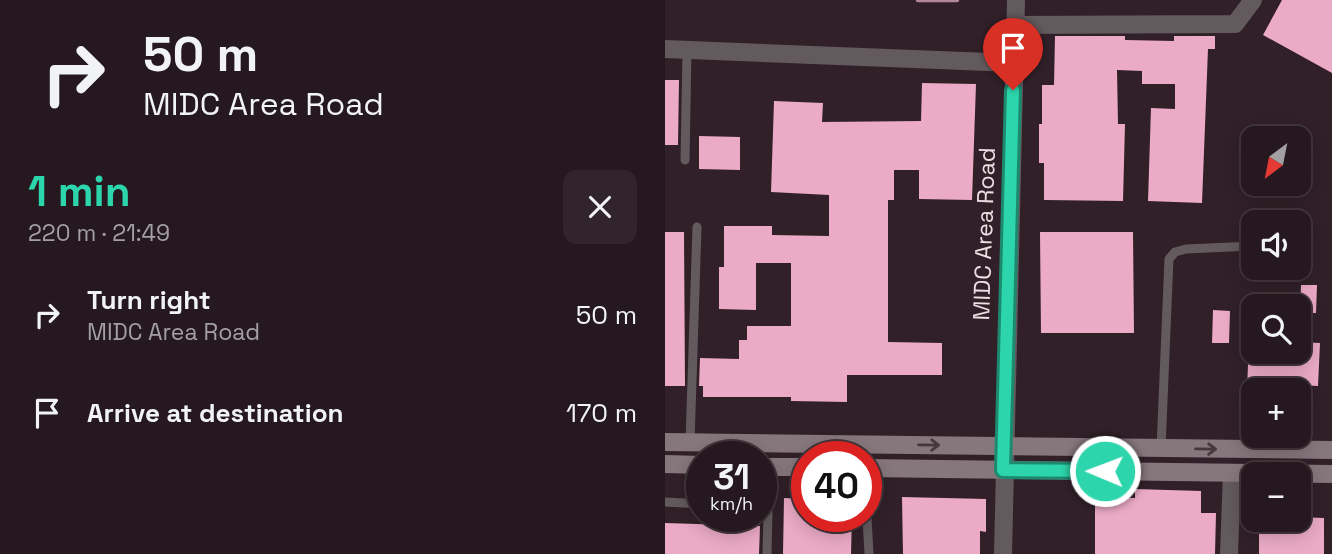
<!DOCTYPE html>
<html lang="en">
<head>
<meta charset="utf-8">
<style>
  :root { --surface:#25181e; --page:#31252b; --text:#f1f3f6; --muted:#a3a0a4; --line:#42373c; --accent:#2cd5ab }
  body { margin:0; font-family:"Space Grotesk",sans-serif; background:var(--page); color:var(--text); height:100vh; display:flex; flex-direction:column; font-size:26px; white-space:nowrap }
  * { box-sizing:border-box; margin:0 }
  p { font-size:23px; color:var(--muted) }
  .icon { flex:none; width:38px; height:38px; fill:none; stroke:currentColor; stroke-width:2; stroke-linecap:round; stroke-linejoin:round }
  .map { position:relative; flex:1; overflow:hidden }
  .details { display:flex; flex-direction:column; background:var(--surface); width:665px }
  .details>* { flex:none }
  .banner { background:#25181e; color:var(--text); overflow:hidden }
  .needle { width:46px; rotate:212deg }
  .buttons { position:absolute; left:576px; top:126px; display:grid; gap:14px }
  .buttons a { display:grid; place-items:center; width:70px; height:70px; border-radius:14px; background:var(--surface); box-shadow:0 4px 18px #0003,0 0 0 2px var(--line); font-size:35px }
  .speed { position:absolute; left:21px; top:441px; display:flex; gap:14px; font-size:35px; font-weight:700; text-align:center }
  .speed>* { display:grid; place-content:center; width:91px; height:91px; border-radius:50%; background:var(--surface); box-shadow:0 4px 18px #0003,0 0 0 2px var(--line); line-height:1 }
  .speed small { font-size:18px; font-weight:400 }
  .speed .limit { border:10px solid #d22; background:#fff; color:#111 }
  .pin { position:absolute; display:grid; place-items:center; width:60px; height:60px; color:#fff; margin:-72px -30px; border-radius:50% 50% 50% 0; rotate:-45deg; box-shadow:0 0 7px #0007 }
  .pin .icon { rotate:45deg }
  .me { position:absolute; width:77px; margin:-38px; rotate:271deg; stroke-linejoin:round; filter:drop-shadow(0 0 5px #0008) }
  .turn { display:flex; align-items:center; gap:24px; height:147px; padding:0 28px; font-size:32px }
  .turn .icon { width:91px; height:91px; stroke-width:2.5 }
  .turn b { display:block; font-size:49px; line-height:60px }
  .round { display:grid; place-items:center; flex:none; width:74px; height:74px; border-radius:14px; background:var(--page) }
  .headline { display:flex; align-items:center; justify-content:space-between; height:119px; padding:0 28px }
  h1 { font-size:42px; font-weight:600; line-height:52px; color:var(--accent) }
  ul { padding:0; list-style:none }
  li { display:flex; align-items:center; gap:21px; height:98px; padding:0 28px }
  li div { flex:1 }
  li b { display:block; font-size:26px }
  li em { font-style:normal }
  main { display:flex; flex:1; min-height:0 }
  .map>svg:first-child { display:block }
</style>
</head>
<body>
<main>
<section class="details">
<div class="banner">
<div class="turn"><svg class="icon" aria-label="right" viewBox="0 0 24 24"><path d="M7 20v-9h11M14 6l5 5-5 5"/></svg><div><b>50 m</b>MIDC Area Road</div></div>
</div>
<div class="headline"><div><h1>1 min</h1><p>220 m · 21:49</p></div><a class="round"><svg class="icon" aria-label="close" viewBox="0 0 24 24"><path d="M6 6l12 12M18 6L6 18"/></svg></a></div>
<ul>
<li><svg class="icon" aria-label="right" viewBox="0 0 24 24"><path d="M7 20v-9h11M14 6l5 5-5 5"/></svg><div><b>Turn right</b><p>MIDC Area Road</p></div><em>50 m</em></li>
<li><svg class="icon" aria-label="arrive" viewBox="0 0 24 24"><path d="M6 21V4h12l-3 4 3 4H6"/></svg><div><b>Arrive at destination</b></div><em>170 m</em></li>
</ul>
</section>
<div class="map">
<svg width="667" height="554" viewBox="0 0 667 554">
  <rect width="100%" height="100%" fill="#312028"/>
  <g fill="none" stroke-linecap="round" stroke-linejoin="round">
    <!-- stream -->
    <path stroke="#b4879c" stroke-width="4.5" d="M 253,0 L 292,0"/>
  </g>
  <!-- building -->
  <path fill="#ebaac6" d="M 617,0 L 667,0 L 667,73 L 598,35 Z
    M 390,36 L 460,36 L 460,40 L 509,41 L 509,36 L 550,36 L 550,49 L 543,49 L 537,203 L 483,201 L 486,108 L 510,109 L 510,84 L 477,84 L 477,71 L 452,70 L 453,124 L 460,124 L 458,201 L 379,200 L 379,163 L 374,163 L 374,124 L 377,124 L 377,85 L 389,85 Z
    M 0,80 L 14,80 L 13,145 L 0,145 Z
    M 257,83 L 311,84 L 307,200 L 254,199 L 254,170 L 229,170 L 229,200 L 223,200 L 223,342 L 277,343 L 277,375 L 182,375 L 182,402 L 126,401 L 126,397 L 38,397 L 38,386 L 34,386 L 35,358 L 74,359 L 74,340 L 82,340 L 82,326 L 126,326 L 126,263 L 91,263 L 91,310 L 54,309 L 54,267 L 59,267 L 59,226 L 107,226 L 107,235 L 164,236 L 164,195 L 106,192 L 109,101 L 158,103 L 157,122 L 256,121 Z
    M 34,136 L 75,137 L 75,170 L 34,169 Z
    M 0,232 L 19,232 L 20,386 L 0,386 Z
    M 375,232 L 468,232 L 469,333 L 376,333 Z
    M 636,285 L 652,285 L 651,313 L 635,313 Z
    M 548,310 L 565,311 L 564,343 L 547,343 Z
    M 634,342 L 655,343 L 653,386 L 609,384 L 609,390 L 582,390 L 583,364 L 629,365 Z
    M 470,489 L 536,491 L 536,513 L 551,513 L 550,554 L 430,554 L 430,497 L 470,498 Z
    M 237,497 L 321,499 L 321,532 L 315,531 L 315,554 L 238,554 Z
    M 119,498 L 142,499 L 142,516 L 187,516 L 186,554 L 118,554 Z
    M 634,517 L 659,518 L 659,554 L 594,554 L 594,520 Z
    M 0,523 L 95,526 L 94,554 L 0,554 Z"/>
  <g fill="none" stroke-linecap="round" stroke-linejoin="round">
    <!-- lane -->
    <path stroke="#635a5e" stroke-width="9" d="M 20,160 L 22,51
      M 634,244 L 643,243
      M 25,442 L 32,227
      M 496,448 L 504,259 L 510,252 L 521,249 L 588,246
      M 201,499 L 204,554
      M 0,502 L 37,504
      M 96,508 L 103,512 L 102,554"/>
    <!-- street -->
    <path stroke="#635a5e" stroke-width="18" d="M 351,25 L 570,24 L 588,0
      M 0,49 L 349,63
      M 338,554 L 351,0
      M 564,554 L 567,473"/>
    <!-- secondary -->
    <path stroke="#86777d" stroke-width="18" d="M 0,442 L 667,450
      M 0,464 L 37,465
      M 96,467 L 142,467
      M 201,468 L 667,474"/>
  </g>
  <!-- one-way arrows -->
  <defs><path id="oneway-shaft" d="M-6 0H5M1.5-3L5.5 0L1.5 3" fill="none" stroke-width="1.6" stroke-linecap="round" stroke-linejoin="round" transform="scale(1.75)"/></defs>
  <g stroke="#46363d">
    <use href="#oneway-shaft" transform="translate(264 445) rotate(1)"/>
    <use href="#oneway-shaft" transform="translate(541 449) rotate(1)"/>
  </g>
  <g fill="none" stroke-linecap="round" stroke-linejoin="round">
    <!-- route casing -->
    <g stroke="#1d8a6f" stroke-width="18">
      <path id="route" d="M 348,90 L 338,470 L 440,471"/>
    </g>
    <!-- route -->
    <use href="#route" stroke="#2cd5ab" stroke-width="12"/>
  </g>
  <g text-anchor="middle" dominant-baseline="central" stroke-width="7" stroke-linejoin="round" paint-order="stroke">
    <!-- street labels -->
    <g font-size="23" fill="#ebdfe4" stroke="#312028">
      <text transform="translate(319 234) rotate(-88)">MIDC Area Road</text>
    </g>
  </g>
</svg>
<div class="buttons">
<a><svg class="needle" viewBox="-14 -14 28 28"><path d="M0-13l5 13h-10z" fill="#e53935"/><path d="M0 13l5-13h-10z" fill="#a3a0a4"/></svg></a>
<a><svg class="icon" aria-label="sound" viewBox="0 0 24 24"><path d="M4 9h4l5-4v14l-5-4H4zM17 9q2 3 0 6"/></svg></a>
<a><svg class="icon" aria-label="search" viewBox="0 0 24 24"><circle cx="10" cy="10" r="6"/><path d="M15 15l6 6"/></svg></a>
<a>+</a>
<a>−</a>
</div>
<div class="speed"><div>31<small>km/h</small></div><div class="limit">40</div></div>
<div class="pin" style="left:348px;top:90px;background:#d93025"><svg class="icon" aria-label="arrive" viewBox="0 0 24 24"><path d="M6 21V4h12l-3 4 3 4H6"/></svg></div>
<svg class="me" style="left:440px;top:471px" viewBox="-20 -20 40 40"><circle r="17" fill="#2cd5ab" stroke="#fff" stroke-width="3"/><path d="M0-11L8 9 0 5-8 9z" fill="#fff"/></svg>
</div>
</main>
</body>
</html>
